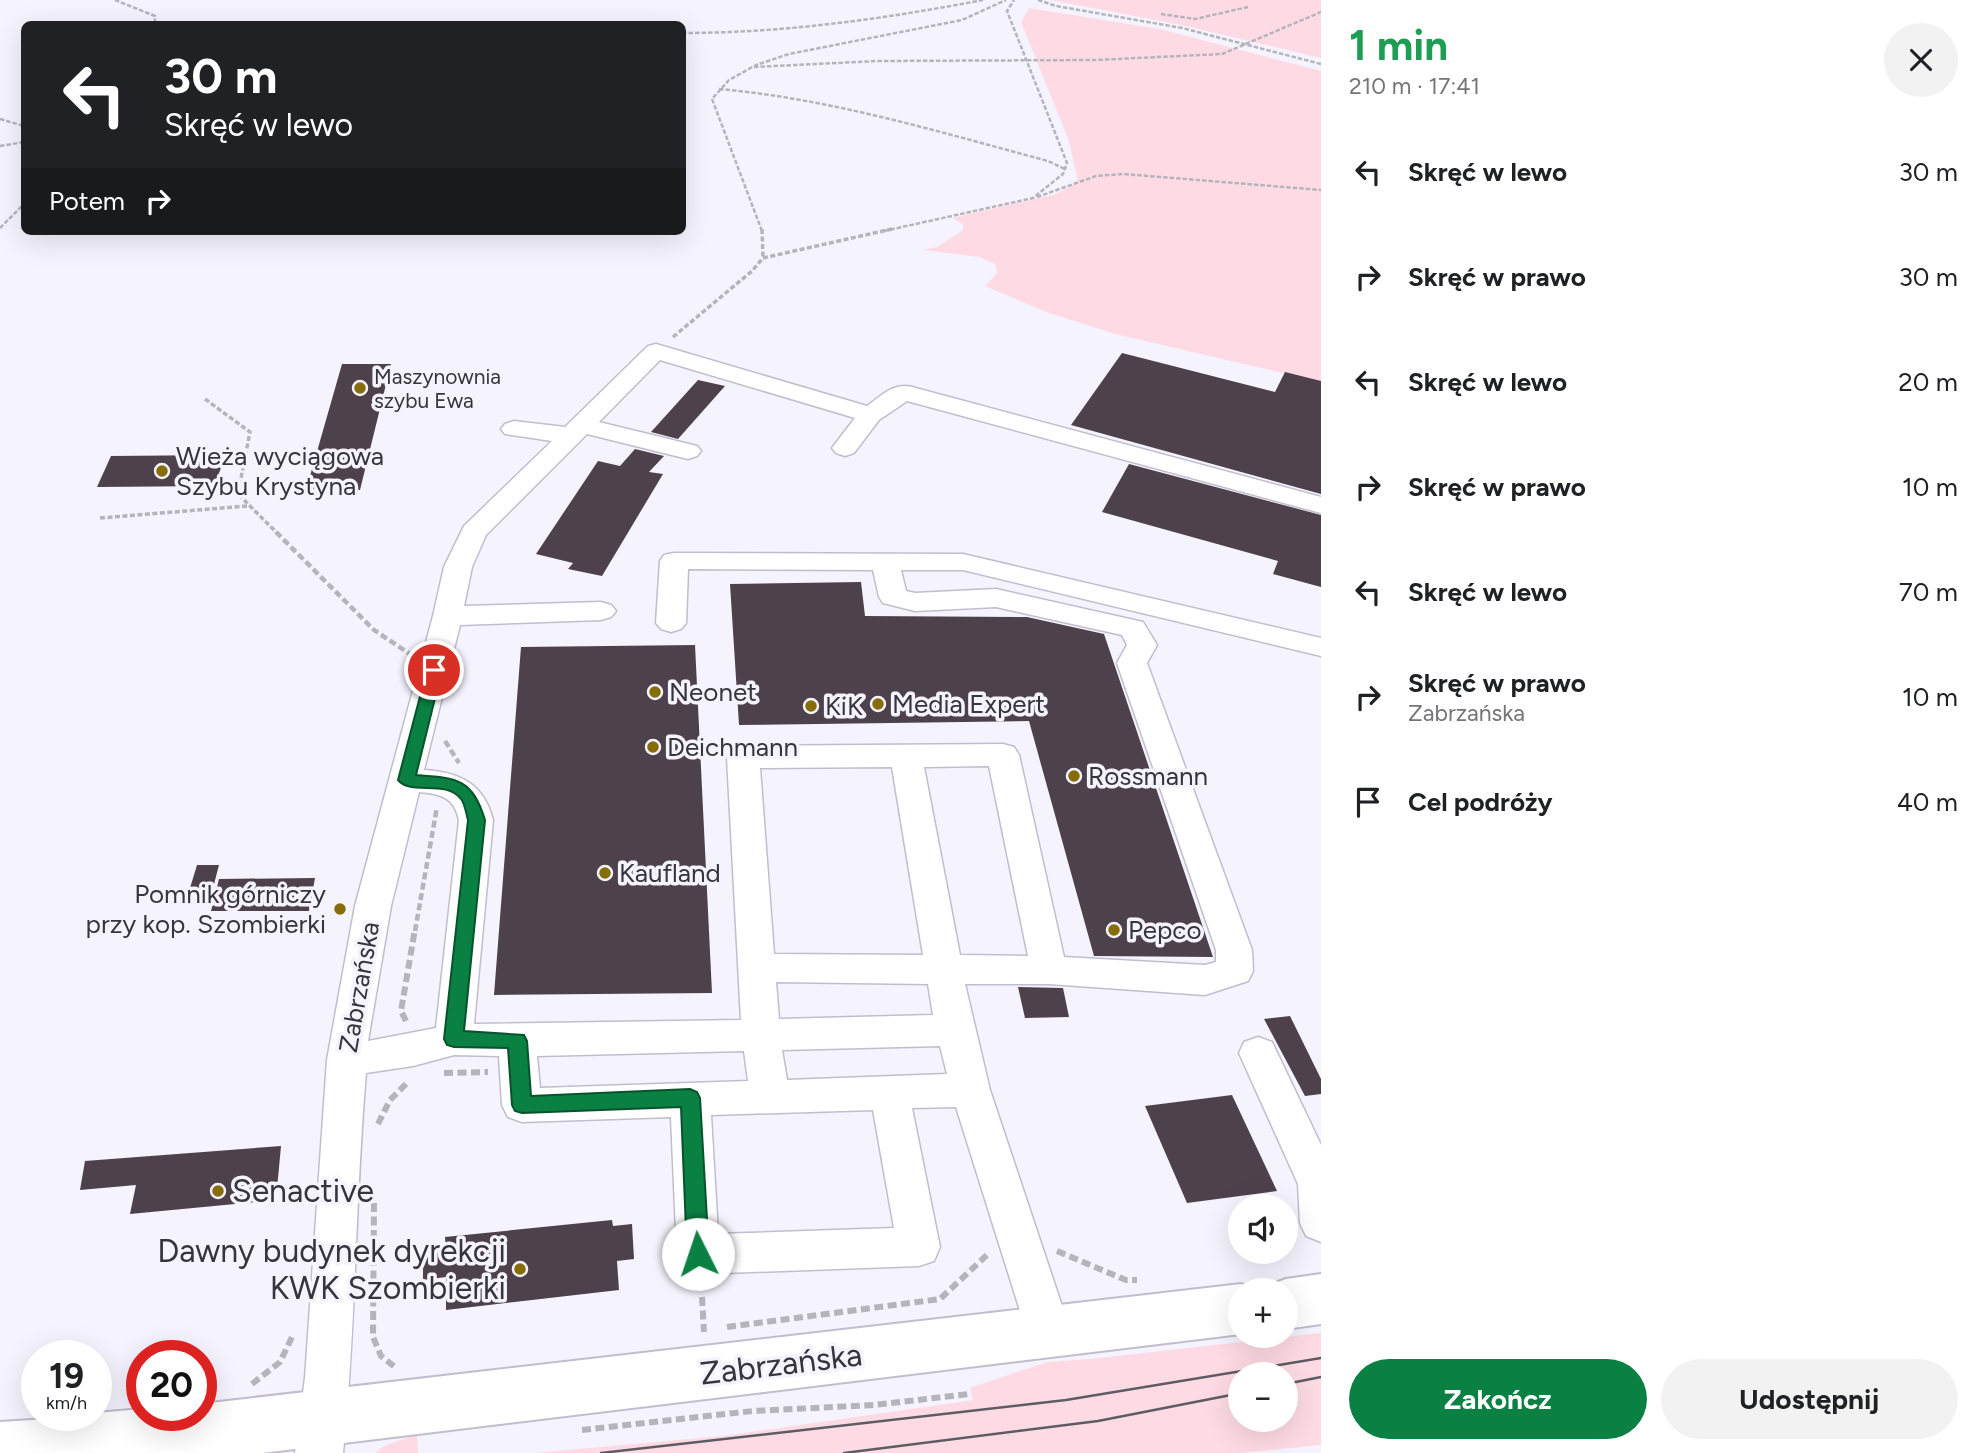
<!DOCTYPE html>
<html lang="pl">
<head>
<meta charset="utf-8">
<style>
  :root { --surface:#fff; --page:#f2f2f2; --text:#202124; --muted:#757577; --accent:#0b8043 }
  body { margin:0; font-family:Figtree,sans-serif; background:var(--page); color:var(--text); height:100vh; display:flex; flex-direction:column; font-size:26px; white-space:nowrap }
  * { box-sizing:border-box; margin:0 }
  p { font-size:23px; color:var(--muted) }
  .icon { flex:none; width:38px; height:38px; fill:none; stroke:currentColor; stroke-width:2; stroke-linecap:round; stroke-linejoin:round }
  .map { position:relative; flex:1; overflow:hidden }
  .drawer { display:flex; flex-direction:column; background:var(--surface); width:665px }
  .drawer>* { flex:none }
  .top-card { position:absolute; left:21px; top:21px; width:665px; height:214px; border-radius:10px; box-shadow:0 7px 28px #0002; background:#202124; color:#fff; overflow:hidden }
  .fabs { position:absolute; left:1228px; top:1194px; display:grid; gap:14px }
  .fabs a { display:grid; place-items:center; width:70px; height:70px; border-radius:50%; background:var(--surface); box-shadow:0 7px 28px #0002; font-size:35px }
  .speed { position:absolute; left:21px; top:1340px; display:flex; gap:14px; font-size:35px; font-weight:700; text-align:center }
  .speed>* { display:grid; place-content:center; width:91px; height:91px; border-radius:50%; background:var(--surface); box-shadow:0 7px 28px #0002; line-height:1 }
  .speed small { font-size:18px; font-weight:400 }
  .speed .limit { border:10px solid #d22; background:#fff; color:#111 }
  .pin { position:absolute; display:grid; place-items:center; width:60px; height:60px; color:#fff; margin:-30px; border:4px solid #fff; border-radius:50%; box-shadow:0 2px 7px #0007 }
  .me { position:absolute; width:77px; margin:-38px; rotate:356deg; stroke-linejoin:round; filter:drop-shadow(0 0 5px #0008) }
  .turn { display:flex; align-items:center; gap:24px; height:147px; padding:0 28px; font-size:32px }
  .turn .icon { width:91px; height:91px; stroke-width:2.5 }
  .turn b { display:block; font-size:49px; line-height:60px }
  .then { display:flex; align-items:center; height:66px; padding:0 28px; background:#0003; gap:14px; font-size:26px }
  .round { display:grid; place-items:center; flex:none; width:74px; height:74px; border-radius:37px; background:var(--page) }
  .head { display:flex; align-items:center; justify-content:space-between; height:119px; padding:0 28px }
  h1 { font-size:42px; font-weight:700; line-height:52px; color:#1e9e55 }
  .primary-button { display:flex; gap:14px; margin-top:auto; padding:14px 28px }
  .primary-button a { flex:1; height:80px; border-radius:42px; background:var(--accent); color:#fff; font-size:28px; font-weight:700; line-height:80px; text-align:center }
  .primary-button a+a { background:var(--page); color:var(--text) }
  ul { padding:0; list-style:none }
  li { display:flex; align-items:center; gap:21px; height:105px; padding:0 28px }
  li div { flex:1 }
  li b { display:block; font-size:26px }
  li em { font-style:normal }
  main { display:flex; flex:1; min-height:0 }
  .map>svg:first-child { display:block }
</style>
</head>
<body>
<main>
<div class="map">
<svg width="1321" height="1453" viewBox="0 0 1321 1453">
  <rect width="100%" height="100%" fill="#f5f3fd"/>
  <!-- green -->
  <path fill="#fedbe4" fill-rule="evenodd" d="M 1050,0 L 1321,0 L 1321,58 L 1181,25 Z
    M 1029,8 L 1160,29 L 1321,71 L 1321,382 L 1115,334 L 1046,312 L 985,286 L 997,273 L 995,264 L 979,257 L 923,250 L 937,247 L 963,230 L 963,224 L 952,218 L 1056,194 L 1078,182 L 1069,141 L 1021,22 Z
    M 1321,1333 L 1321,1445 L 1240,1453 L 534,1453 L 723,1436 L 973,1400 L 970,1388 L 1047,1362 L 1090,1359 ZM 1241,1374 L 1286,1374 L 1286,1419 L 1241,1419 Z
    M 417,1434 L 418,1453 L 375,1453 L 384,1446 Z"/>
  <!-- building -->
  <path fill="#4d414c" d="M 1122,353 L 1275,392 L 1285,372 L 1321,381 L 1321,494 L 1071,425 Z
    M 342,364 L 391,364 L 360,490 L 306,490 Z
    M 698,380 L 725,386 L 678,439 L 651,432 Z
    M 635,449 L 664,456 L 649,472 L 663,474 L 602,576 L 568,569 L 573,563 L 536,554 L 598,461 L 620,466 Z
    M 226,455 L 214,486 L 97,487 L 111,456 Z
    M 1129,464 L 1321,515 L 1321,587 L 1273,574 L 1278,561 L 1102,512 Z
    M 861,582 L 865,616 L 1027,617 L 1104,634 L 1213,957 L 1094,956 L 1029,721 L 739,725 L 730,584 Z
    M 695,645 L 712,993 L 494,995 L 521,647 Z
    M 197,865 L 219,865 L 213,888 L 190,888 Z
    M 315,878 L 309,911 L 211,911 L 219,879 Z
    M 1018,987 L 1063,988 L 1069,1017 L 1025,1018 Z
    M 1290,1016 L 1321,1079 L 1321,1094 L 1305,1096 L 1264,1019 Z
    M 1232,1095 L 1277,1191 L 1187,1203 L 1145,1106 Z
    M 281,1146 L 276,1200 L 130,1214 L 136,1185 L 80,1190 L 85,1161 Z
    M 612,1220 L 613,1226 L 632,1224 L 634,1259 L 617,1261 L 619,1290 L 446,1310 L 446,1277 L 423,1280 L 423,1254 L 446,1252 L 445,1237 Z"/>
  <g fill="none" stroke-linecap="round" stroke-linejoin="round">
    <!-- minor casing -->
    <g stroke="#c2bdce" stroke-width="3">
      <path id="minor" d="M 656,344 L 867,406 C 881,396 894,382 912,387 L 1321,497 L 1321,513 L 907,401 L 879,420 L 854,453 L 845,456 L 836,453 L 832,448 L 855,418 L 660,360 L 599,422 L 697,446 L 701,451 L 697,456 L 688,459 L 587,434 L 486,535 L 472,567 L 464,606 L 601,602 L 611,605 L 616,611 L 611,617 L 601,620 L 460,625 L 424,770 C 460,772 484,784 493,820 L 474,1024 L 741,1020 L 727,757 L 732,749 L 743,746 L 1003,744 L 1014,747 L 1019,755 L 1064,957 L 1205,965 L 1216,962 L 1216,950 L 1117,663 L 1127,645 L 1122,635 L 996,607 L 915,611 L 883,603 L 879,597 L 873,570 L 688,569 L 686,623 L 681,629 L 671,632 L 661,629 L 656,623 L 660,561 L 664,555 L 674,553 L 963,554 L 1321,638 L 1321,656 L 963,570 L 901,570 L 906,591 L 915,593 L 996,589 L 1143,622 L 1157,645 L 1147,663 L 1252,950 L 1253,971 L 1248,981 L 1205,995 L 1049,984 L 965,984 L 990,1090 L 1071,1333 L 1065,1348 L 1049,1354 L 1033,1348 L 1027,1333 L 956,1107 L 912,1108 L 940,1247 L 934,1261 L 919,1266 L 698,1274 L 683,1268 L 677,1254 L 671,1117 L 522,1122 L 508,1117 L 502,1105 L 499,1056 L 454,1055 L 413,1066 L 366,1073 C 355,1200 356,1327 343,1453 L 295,1453 L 305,1378 L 327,1060 L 355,906 L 433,616 L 444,567 L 464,526 L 552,441 L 505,434 L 501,429 L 505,424 L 514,421 L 565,427 L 648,346 ZM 989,766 L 1028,956 L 960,955 L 924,767 ZM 892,767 L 923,955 L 774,954 L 760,768 ZM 419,792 C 441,794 454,797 459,820 L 436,1028 L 368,1041 L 391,906 ZM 776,982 L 928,984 L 933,1015 L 779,1019 ZM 940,1046 L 947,1074 L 787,1080 L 782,1050 ZM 744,1051 L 748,1081 L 540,1088 L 537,1056 ZM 873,1110 L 894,1228 L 718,1234 L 711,1115 Z
        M 1258,1037 L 1272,1042 L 1321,1145 L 1321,1242 L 1306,1236 L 1300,1223 L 1298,1184 L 1239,1053 L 1244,1042 Z"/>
    </g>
    <!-- major casing -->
    <g stroke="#c2bdce" stroke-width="4">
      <path id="major" d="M 1321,1274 L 1321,1324 L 1286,1329 L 1286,1290 L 1265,1290 L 1267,1286 L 1286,1279 Z
        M 1241,1284 L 1256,1290 L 1241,1290 L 1241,1334 L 262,1453 L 0,1453 L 0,1422 L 96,1416 L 96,1413 L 142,1409 L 142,1416 L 201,1416 L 201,1404 Z"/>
    </g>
    <!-- path-far3 -->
    <path stroke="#b5b3bc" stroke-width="2.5" stroke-dasharray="4.5 2" stroke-linecap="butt" d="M 115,0 L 155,16 L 155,24
      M 1038,0 L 1056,6 L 1182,28 L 1321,64
      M 1161,14 L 1195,19 L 1248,7
      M 682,33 C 784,33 883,19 983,0
      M 754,67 L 877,61 L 1095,60 L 1222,54 L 1321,12
      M 719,89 C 832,99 939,132 1048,161 L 1065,169
      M 0,119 L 24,126
      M 0,146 L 24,142
      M 1037,197 L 1096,176 L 1124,174 L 1321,190
      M 0,228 L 24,204
      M 762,231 L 712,99 L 729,80 L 756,65 L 789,54 L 962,20 L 1006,0
      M 884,231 L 1033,198 L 1063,174 L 1067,163 L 1007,11 L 1014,0"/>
    <!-- path-far2 -->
    <path stroke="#b5b3bc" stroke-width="3.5" stroke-dasharray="5 2.5" stroke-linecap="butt" d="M 762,229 L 763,258
      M 673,337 L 752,271 L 763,258 L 892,229
      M 205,399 L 250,432 L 238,494 L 278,534
      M 100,518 L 247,506"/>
    <!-- path-far1 -->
    <path stroke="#b5b3bc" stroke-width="4.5" stroke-dasharray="7 3.5" stroke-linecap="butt" d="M 276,532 L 374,630 L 410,654
      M 445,741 L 459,763
      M 415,931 L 437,807"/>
    <!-- path -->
    <path stroke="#b5b3bc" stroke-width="6" stroke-dasharray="9 4.5" stroke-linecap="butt" d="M 406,1021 L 401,1011 L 415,929
      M 444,1073 L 488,1072
      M 378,1124 L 390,1100 L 409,1081
      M 374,1203 L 373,1337 L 381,1356 L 395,1367
      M 1057,1251 L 1126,1280 L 1137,1280
      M 702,1297 L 704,1332
      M 727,1327 L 940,1299 L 989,1253
      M 252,1384 L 280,1362 L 293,1335
      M 582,1430 L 753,1411 L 874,1405 L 969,1394"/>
    <!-- minor -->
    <use href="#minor" fill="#fff" fill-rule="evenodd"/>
    <!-- major -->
    <use href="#major" fill="#fff" fill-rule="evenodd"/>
    <!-- tram -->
    <path stroke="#5e5c63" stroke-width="2.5" d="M 1286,1384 L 1321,1377
      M 601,1453 L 1066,1400 L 1321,1358
      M 844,1453 L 1098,1421 L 1241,1393"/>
  </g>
  <!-- route -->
  <path fill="#0b8043" stroke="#07532c" stroke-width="2" d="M 434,665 L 442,670 L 416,775 C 457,778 472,778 485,820 L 464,1031 L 524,1035 L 527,1041 L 531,1096 L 690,1089 L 697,1092 L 700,1098 L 709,1254 L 705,1261 L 698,1263 L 690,1261 L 687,1254 L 681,1107 L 522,1113 L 515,1111 L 512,1105 L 508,1048 L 454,1047 L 447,1045 L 444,1039 L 468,820 C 466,813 465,804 461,799 C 446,779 411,796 398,780 L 427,670 Z"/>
  <!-- markers -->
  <g fill="#856d0a" stroke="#f5f3fd" stroke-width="2.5">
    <circle cx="360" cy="388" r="7"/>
    <circle cx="162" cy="471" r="7"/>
    <circle cx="655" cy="692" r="7"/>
    <circle cx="878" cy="704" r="7"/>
    <circle cx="811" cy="706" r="7"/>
    <circle cx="653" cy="747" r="7"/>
    <circle cx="1074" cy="776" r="7"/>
    <circle cx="605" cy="873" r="7"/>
    <circle cx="340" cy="909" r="7"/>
    <circle cx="1114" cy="930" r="7"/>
    <circle cx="218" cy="1191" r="7"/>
    <circle cx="520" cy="1269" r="7"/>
  </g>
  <g text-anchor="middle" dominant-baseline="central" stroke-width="7" stroke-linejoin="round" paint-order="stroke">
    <!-- far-poi labels -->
    <g font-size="21" fill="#37353c" stroke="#f5f3fd" text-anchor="start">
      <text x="374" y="376">Maszynownia<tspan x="374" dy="24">szybu Ewa</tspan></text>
    </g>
    <!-- poi labels -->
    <g font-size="26" fill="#37353c" stroke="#f5f3fd" text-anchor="start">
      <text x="176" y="456">Wieża wyciągowa<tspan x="176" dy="30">Szybu Krystyna</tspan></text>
      <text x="669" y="692">Neonet</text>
      <text x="892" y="704">Media Expert</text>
      <text x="825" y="706">KiK</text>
      <text x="667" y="747">Deichmann</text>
      <text x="1088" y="776">Rossmann</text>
      <text x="619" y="873">Kaufland</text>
      <text x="326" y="894" text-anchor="end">Pomnik górniczy<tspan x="326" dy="30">przy kop. Szombierki</tspan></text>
      <text x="1128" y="930">Pepco</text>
    </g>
    <!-- street labels -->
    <g font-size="26" fill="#37353c" stroke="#f5f3fd">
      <text transform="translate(359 987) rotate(-80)">Zabrzańska</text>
    </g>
    <!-- near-poi labels -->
    <g font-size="32" fill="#37353c" stroke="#f5f3fd" text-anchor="start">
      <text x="232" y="1191">Senactive</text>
      <text x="506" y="1251" text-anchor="end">Dawny budynek dyrekcji<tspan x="506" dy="37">KWK Szombierki</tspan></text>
    </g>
    <!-- near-street labels -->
    <g font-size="32" fill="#37353c" stroke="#f5f3fd">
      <text transform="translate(781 1364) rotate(-7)">Zabrzańska</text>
    </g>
  </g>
</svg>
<div class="fabs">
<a><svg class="icon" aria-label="sound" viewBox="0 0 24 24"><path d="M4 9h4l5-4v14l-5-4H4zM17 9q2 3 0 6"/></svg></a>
<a>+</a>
<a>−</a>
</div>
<div class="speed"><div>19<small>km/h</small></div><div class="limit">20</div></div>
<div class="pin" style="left:434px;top:670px;background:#d93025"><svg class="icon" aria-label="arrive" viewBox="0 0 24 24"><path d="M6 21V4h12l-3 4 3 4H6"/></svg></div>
<svg class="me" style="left:698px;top:1254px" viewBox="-20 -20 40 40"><circle r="19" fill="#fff"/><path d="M0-13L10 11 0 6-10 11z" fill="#0b8043"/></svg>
<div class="top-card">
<div class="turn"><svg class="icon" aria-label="left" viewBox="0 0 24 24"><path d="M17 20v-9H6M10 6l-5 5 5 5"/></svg><div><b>30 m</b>Skręć w lewo</div></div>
<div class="then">Potem<svg class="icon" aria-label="right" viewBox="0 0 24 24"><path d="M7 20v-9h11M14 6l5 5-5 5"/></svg></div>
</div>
</div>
<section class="drawer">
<div class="head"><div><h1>1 min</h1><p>210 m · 17:41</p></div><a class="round"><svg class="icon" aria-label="close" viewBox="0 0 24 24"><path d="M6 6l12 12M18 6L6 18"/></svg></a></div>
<ul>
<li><svg class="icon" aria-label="left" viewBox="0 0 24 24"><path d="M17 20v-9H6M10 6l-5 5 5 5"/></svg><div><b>Skręć w lewo</b></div><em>30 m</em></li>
<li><svg class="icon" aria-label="right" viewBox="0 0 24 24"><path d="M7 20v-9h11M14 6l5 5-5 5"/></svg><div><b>Skręć w prawo</b></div><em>30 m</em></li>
<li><svg class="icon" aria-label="left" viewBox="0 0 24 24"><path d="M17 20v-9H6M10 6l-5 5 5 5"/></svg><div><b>Skręć w lewo</b></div><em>20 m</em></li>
<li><svg class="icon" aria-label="right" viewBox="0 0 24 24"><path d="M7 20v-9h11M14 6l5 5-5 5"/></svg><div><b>Skręć w prawo</b></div><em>10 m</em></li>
<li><svg class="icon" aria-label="left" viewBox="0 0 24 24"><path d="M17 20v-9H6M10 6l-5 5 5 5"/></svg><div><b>Skręć w lewo</b></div><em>70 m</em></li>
<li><svg class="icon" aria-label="right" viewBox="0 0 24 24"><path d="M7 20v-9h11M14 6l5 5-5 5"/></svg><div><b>Skręć w prawo</b><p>Zabrzańska</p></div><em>10 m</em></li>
<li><svg class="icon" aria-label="arrive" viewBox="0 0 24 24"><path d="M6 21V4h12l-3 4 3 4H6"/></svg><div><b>Cel podróży</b></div><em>40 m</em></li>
</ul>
<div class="primary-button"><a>Zakończ</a><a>Udostępnij</a></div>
</section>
</main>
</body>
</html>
